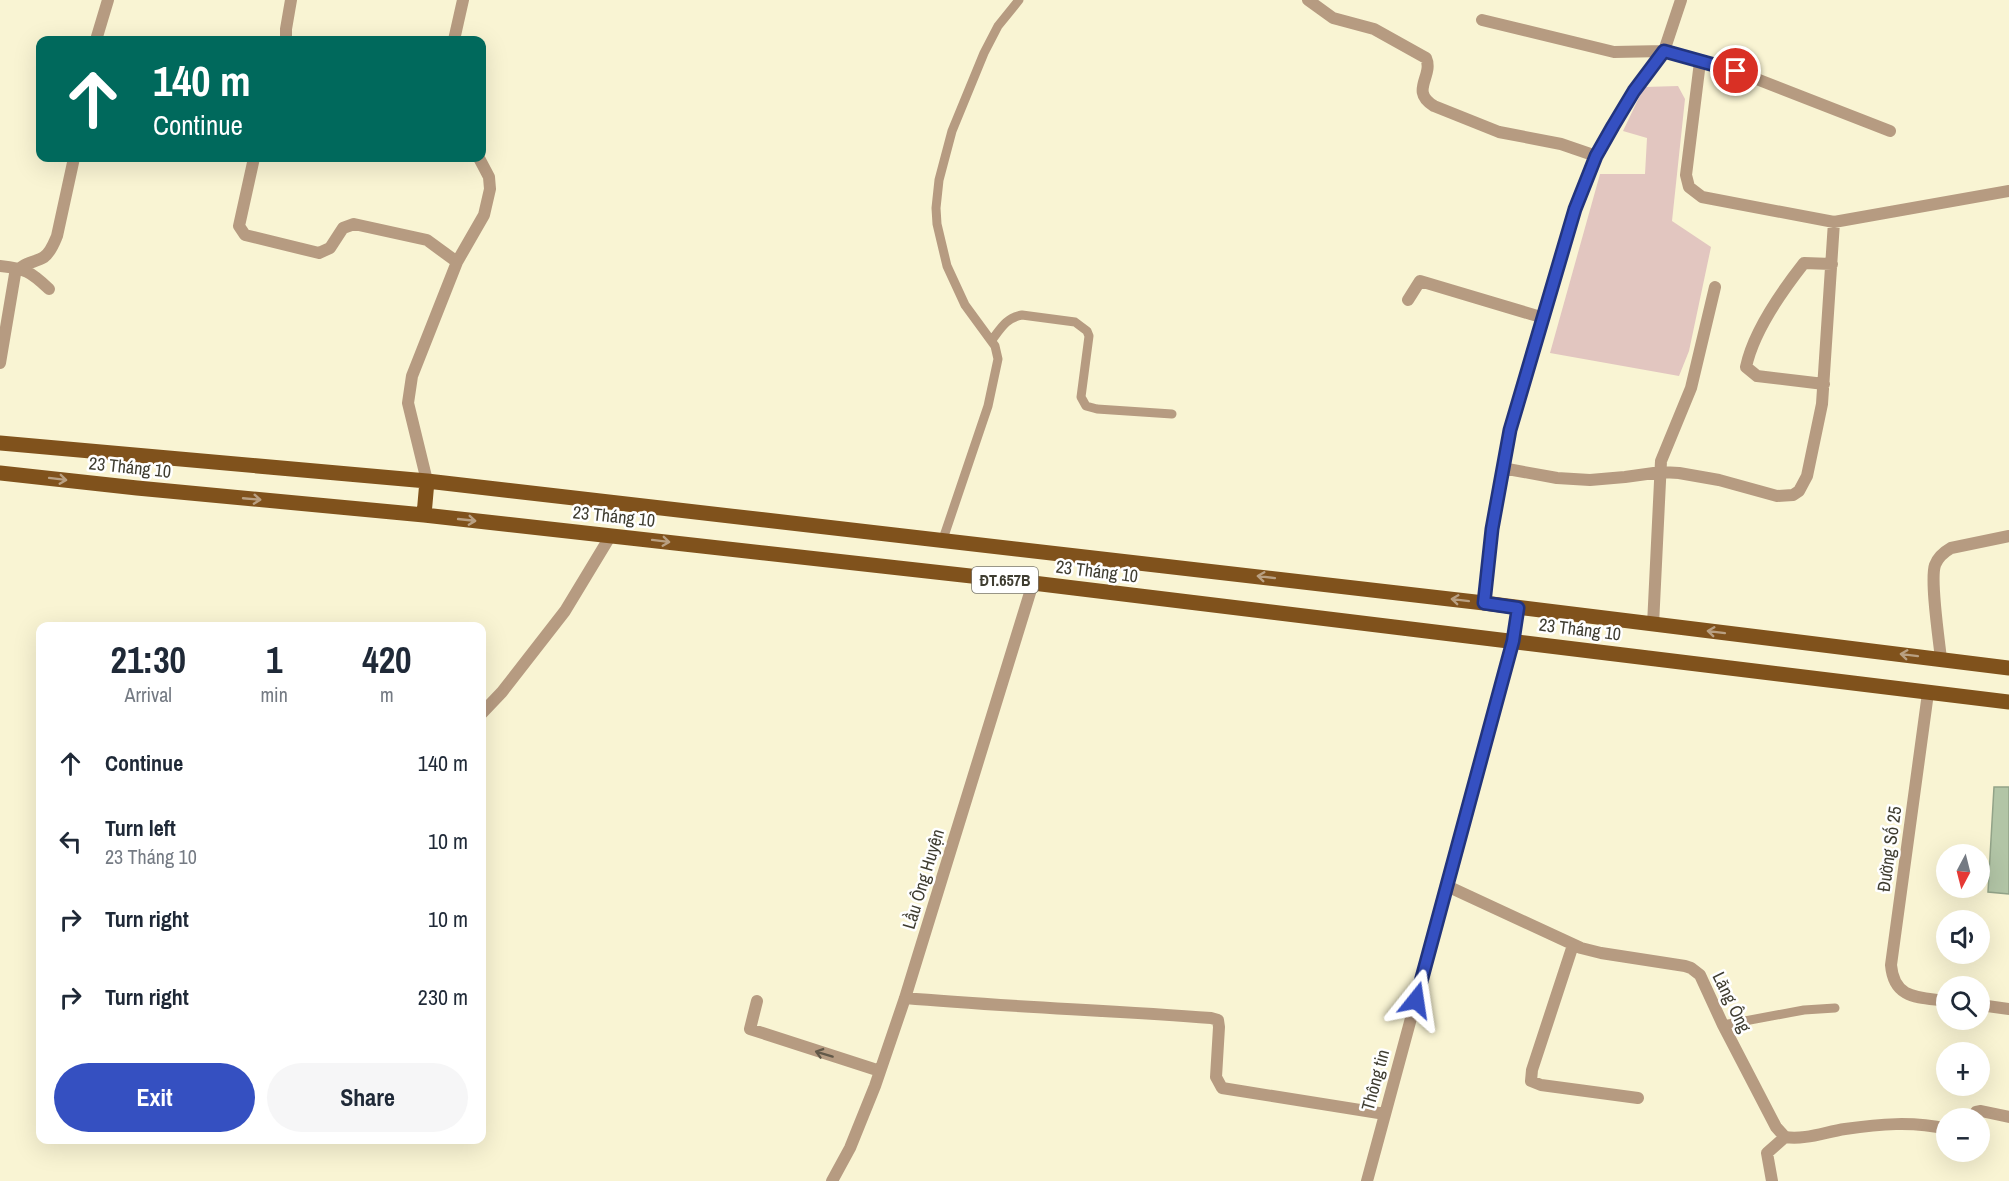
<!DOCTYPE html>
<html lang="en">
<head>
<meta charset="utf-8">
<style>
  :root { --surface:#fff; --page:#f6f6f7; --text:#1f2937; --muted:#747a83; --accent:#3550c1 }
  body { margin:0; font-family:"Archivo Narrow",sans-serif; background:var(--page); color:var(--text); height:100vh; display:flex; flex-direction:column; font-size:22px; white-space:nowrap }
  * { box-sizing:border-box; margin:0 }
  p { font-size:20px; color:var(--muted) }
  .icon { flex:none; width:33px; height:33px; fill:none; stroke:currentColor; stroke-width:2; stroke-linecap:round; stroke-linejoin:round }
  .map { position:relative; flex:1; overflow:hidden }
  .drawer { position:absolute; left:36px; top:622px; width:450px; height:522px; display:flex; flex-direction:column; background:var(--surface); border-radius:12px; box-shadow:0 6px 24px #0002 }
  .drawer>* { flex:none }
  .banner { position:absolute; left:36px; top:36px; width:450px; height:126px; border-radius:12px; box-shadow:0 6px 24px #0002; background:#00695c; color:#fff; overflow:hidden }
  .needle { width:39px; rotate:187deg }
  .buttons { position:absolute; left:1936px; top:844px; display:grid; gap:12px }
  .buttons a { display:grid; place-items:center; width:54px; height:54px; border-radius:50%; background:var(--surface); box-shadow:0 6px 24px #0002; font-size:30px }
  .pin { position:absolute; display:grid; place-items:center; width:51px; height:51px; color:#fff; margin:-26px; border:3px solid #fff; border-radius:50%; box-shadow:0 2px 6px #0007 }
  .me { position:absolute; width:66px; margin:-33px; rotate:15deg; stroke-linejoin:round; filter:drop-shadow(0 0 4px #0008) }
  .turn { display:flex; align-items:center; gap:21px; height:126px; padding:0 18px; font-size:27px }
  .turn .icon { width:78px; height:78px; stroke-width:2.5 }
  .turn b { display:block; font-size:42px; line-height:51px }
  .eta { display:flex; justify-content:space-evenly; align-items:center; height:102px; text-align:center }
  .eta b { font-size:36px; font-weight:700; line-height:42px }
  .primary-button { display:flex; gap:12px; margin-top:auto; padding:12px 18px }
  .primary-button a { flex:1; height:69px; border-radius:36px; background:var(--accent); color:#fff; font-size:24px; font-weight:700; line-height:69px; text-align:center }
  .primary-button a+a { background:var(--page); color:var(--text) }
  ul { padding:0; list-style:none }
  li { display:flex; align-items:center; gap:18px; height:78px; padding:0 18px }
  li div { flex:1 }
  li b { display:block; font-size:22px }
  li em { font-style:normal }
  .map>svg:first-child { display:block }
</style>
</head>
<body>
<div class="map">
<svg width="2009" height="1181" viewBox="0 0 2009 1181">
  <rect width="100%" height="100%" fill="#f9f4d3"/>
  <!-- green -->
  <path fill="#e2c6c0" d="M 1678,86 L 1685,99 L 1672,221 L 1711,247 L 1689,351 L 1679,376 L 1550,353 L 1600,174 L 1645,174 L 1647,138 L 1623,131 L 1644,87 Z"/>
  <!-- building -->
  <path fill="#b2c5a6" stroke="#92a388" stroke-width="1.5" d="M 1994,787 L 2009,787 L 2009,894 L 1988,892 Z"/>
  <g fill="none" stroke-linecap="round" stroke-linejoin="round">
    <!-- lane -->
    <path stroke="#b69b81" stroke-width="9" d="M 992,340 C 1001,328 1006,318 1022,315 L 1075,322 L 1087,331 L 1089,336 L 1081,397 L 1086,406 L 1097,409 L 1172,414
      M 943,539 L 988,406 L 998,359 L 995,346 L 965,305 L 947,266 L 937,224 L 936,208 L 939,180 L 952,131 L 984,53 L 998,26 L 1019,0
      M 1723,1025 L 1804,1010 L 1835,1008"/>
    <!-- street -->
    <path stroke="#b69b81" stroke-width="12" d="M 1308,0 L 1333,18 L 1374,29 L 1426,58 C 1434,76 1409,91 1434,106 L 1499,132 L 1561,144 L 1596,156
      M 1482,20 L 1614,52 L 1664,51 L 1736,71 L 1890,131
      M 96,40 L 108,0
      M 286,40 L 286,29 L 291,0
      M 454,40 L 463,0
      M 1700,62 L 1686,175 L 1689,187 L 1702,197 L 1834,222 L 2009,191
      M 254,158 L 239,226 L 245,235 L 319,253 L 330,248 L 343,228 L 354,224 L 427,240 L 457,262
      M 0,266 C 26,269 30,271 49,289
      M 1408,300 L 1420,281 L 1544,318
      M 0,363 L 15,274 C 21,263 34,263 44,257 C 51,252 54,243 57,236 L 74,158
      M 1824,384 L 1757,376 L 1746,367 C 1753,333 1782,291 1804,263 L 1832,264
      M 1502,468 L 1557,478 L 1590,480 L 1625,477 L 1661,472 L 1679,473 L 1719,480 L 1777,496 L 1793,495 L 1799,491 L 1807,476 L 1822,404 L 1834,222
      M 427,481 L 408,403 L 412,376 L 457,262 L 484,215 L 490,189 L 489,177 L 479,158
      M 1484,603 L 1492,529 L 1510,431 L 1575,209 L 1596,156 L 1613,126 L 1634,91 L 1664,51 L 1681,0
      M 1653,625 L 1661,461 L 1691,388 L 1715,287
      M 1941,659 C 1939,640 1930,580 1935,565 C 1938,557 1944,552 1951,548 L 2009,536
      M 1928,693 L 1891,965 C 1894,1000 1919,997 1947,1001
      M 482,713 L 502,692 L 565,611 L 611,535
      M 1447,886 L 1581,948 L 1601,953 L 1685,966 L 1691,968 L 1700,975 L 1723,1025 L 1776,1127 L 1785,1137 C 1805,1140 1825,1132 1845,1129 C 1879,1124 1913,1121 1947,1129
      M 1573,945 L 1532,1070 L 1531,1081 L 1541,1085 L 1638,1098
      M 905,998 C 1007,1007 1109,1010 1211,1018 L 1218,1020 L 1219,1027 L 1216,1077 L 1222,1088 L 1385,1114
      M 757,1001 L 750,1029 L 880,1071
      M 1980,1005 L 2009,1009
      M 1971,1119 L 1976,1112 L 1981,1111 L 2009,1117
      M 832,1181 L 850,1148 L 875,1086 L 905,998 L 1033,583
      M 1367,1181 L 1513,641
      M 1772,1181 L 1767,1153 L 1785,1137"/>
    <!-- secondary -->
    <path stroke="#977149" stroke-width="12" d="M 1513,641 L 1518,608"/>
    <!-- primary -->
    <path stroke="#80521c" stroke-width="15" d="M 0,443 L 427,481 L 1484,603 L 2009,668
      M 0,473 L 137,488 L 424,515 L 1033,583 L 2009,702
      M 424,515 L 427,481"/>
  </g>
  <!-- one-way arrows -->
  <defs><path id="oneway-shaft" d="M-6 0H5M1.5-3L5.5 0L1.5 3" fill="none" stroke-width="1.6" stroke-linecap="round" stroke-linejoin="round" transform="scale(1.5)"/></defs>
  <g stroke="#b9a082">
    <use href="#oneway-shaft" transform="translate(58 479) rotate(7)"/>
    <use href="#oneway-shaft" transform="translate(252 499) rotate(5)"/>
    <use href="#oneway-shaft" transform="translate(467 520) rotate(6)"/>
    <use href="#oneway-shaft" transform="translate(661 541) rotate(7)"/>
    <use href="#oneway-shaft" transform="translate(1266 577) rotate(-173)"/>
    <use href="#oneway-shaft" transform="translate(1460 600) rotate(-173)"/>
    <use href="#oneway-shaft" transform="translate(1716 632) rotate(-173)"/>
    <use href="#oneway-shaft" transform="translate(1909 655) rotate(-173)"/>
  </g>
  <use stroke="#635949" href="#oneway-shaft" transform="translate(824 1054) rotate(-163)"/>
  <g fill="none" stroke-linecap="round" stroke-linejoin="round">
    <!-- route casing -->
    <g stroke="#22347d" stroke-width="15">
      <path id="route" d="M 1416,1000 L 1513,641 L 1518,608 L 1484,603 L 1492,529 L 1510,430 L 1575,209 L 1596,156 L 1613,126 L 1634,91 L 1664,51 L 1736,71"/>
    </g>
    <!-- route -->
    <use href="#route" stroke="#3550c1" stroke-width="10"/>
  </g>
  <g text-anchor="middle" dominant-baseline="central" stroke-width="5" stroke-linejoin="round" paint-order="stroke">
    <!-- shield labels -->
    <rect fill="#fff" stroke="#79776f" stroke-width="1.5" x="972" y="567" width="66" height="26" rx="4.5"/>
    <g font-size="16" font-weight="bold" fill="#3f3d31">
      <text x="1005" y="580">ĐT.657B</text>
    </g>
    <!-- street labels -->
    <g font-size="18" fill="#3f3d31" stroke="#fff">
      <text transform="translate(130 467) rotate(6)">23 Tháng 10</text>
      <text transform="translate(614 516) rotate(6)">23 Tháng 10</text>
      <text transform="translate(1097 571) rotate(7)">23 Tháng 10</text>
      <text transform="translate(1580 629) rotate(7)">23 Tháng 10</text>
      <text transform="translate(1889 849) rotate(-82)">Đường Số 25</text>
      <text transform="translate(923 879) rotate(-73)">Lầu Ông Huyện</text>
      <text transform="translate(1732 1002) rotate(64)">Lăng Ông</text>
      <text transform="translate(1375 1080) rotate(-75)">Thông tin</text>
    </g>
  </g>
</svg>
<div class="buttons">
<a><svg class="needle" viewBox="-14 -14 28 28"><path d="M0-13l5 13h-10z" fill="#e53935"/><path d="M0 13l5-13h-10z" fill="#747a83"/></svg></a>
<a><svg class="icon" aria-label="sound" viewBox="0 0 24 24"><path d="M4 9h4l5-4v14l-5-4H4zM17 9q2 3 0 6"/></svg></a>
<a><svg class="icon" aria-label="search" viewBox="0 0 24 24"><circle cx="10" cy="10" r="6"/><path d="M15 15l6 6"/></svg></a>
<a>+</a>
<a>−</a>
</div>
<div class="pin" style="left:1736px;top:71px;background:#d93025"><svg class="icon" aria-label="arrive" viewBox="0 0 24 24"><path d="M6 21V4h12l-3 4 3 4H6"/></svg></div>
<svg class="me" style="left:1416px;top:1000px" viewBox="-20 -20 40 40"><path d="M0-17L14 15 0 8-14 15z" fill="#3550c1" stroke="#fff" stroke-width="4"/></svg>
<div class="banner">
<div class="turn"><svg class="icon" aria-label="ahead" viewBox="0 0 24 24"><path d="M12 20V5M6 11l6-6 6 6"/></svg><div><b>140 m</b>Continue</div></div>
</div>
<section class="drawer">
<div class="eta">
<div><b>21:30</b><p>Arrival</p></div>
<div><b>1</b><p>min</p></div>
<div><b>420</b><p>m</p></div>
</div>
<ul>
<li><svg class="icon" aria-label="ahead" viewBox="0 0 24 24"><path d="M12 20V5M6 11l6-6 6 6"/></svg><div><b>Continue</b></div><em>140 m</em></li>
<li><svg class="icon" aria-label="left" viewBox="0 0 24 24"><path d="M17 20v-9H6M10 6l-5 5 5 5"/></svg><div><b>Turn left</b><p>23 Tháng 10</p></div><em>10 m</em></li>
<li><svg class="icon" aria-label="right" viewBox="0 0 24 24"><path d="M7 20v-9h11M14 6l5 5-5 5"/></svg><div><b>Turn right</b></div><em>10 m</em></li>
<li><svg class="icon" aria-label="right" viewBox="0 0 24 24"><path d="M7 20v-9h11M14 6l5 5-5 5"/></svg><div><b>Turn right</b></div><em>230 m</em></li>
</ul>
<div class="primary-button"><a>Exit</a><a>Share</a></div>
</section>
</div>
</body>
</html>
